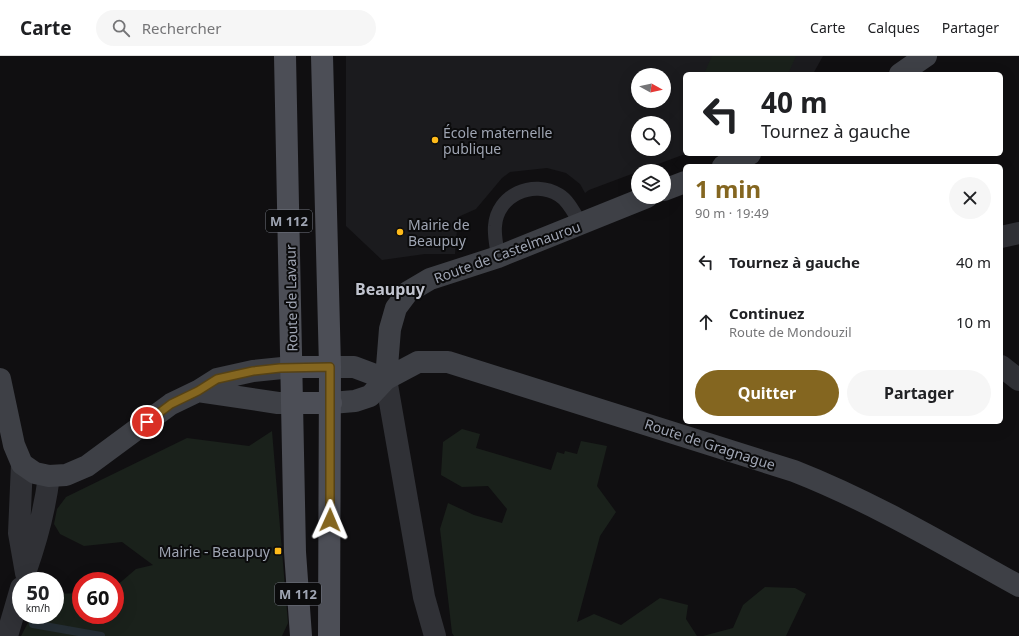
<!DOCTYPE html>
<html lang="fr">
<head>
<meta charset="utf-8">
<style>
  :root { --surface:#fff; --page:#f6f6f6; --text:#202124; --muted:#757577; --line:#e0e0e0; --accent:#846620 }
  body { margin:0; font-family:"Noto Sans",sans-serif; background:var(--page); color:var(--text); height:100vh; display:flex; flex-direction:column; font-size:15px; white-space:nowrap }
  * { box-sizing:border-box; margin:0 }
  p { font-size:13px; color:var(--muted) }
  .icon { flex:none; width:22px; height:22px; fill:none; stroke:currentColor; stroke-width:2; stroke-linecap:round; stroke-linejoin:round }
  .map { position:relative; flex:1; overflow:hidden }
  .drawer { position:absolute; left:683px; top:108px; width:320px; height:260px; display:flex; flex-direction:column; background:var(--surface); border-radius:6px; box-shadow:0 4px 16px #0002 }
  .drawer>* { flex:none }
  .top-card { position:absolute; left:683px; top:16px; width:320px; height:84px; border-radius:6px; box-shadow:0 4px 16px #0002; background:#fff; color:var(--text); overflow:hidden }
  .needle { width:26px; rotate:98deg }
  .fabs { position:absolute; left:631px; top:12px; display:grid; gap:8px }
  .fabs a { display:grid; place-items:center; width:40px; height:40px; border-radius:50%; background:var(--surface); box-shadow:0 4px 16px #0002; font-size:20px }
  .speed { position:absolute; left:12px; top:516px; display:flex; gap:8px; font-size:20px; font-weight:700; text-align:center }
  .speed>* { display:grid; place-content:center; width:52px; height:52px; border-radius:50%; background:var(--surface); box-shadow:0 4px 16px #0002; line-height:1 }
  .speed small { font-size:10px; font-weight:400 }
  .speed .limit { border:6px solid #d22; background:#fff; color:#111 }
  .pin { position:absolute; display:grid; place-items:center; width:34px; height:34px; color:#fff; margin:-17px; border:2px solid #fff; border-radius:50%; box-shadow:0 1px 4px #0007 }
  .me { position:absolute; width:44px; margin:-22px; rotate:1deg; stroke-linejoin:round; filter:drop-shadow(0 0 3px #0008) }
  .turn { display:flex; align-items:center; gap:14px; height:84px; padding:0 12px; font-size:18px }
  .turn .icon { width:52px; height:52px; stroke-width:2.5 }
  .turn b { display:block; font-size:28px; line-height:34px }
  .round { display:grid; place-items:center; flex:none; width:42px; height:42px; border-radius:21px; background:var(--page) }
  .headline { display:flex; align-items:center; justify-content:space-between; height:68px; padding:0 12px }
  h1 { font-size:24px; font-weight:700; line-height:30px; color:var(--accent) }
  .cta { display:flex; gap:8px; margin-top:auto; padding:8px 12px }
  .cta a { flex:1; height:46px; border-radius:24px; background:var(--accent); color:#fff; font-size:16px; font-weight:700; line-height:46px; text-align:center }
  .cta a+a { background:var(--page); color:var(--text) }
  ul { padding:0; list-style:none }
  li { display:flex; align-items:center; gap:12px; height:60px; padding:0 12px }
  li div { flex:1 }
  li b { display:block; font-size:15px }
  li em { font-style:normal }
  header { display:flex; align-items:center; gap:24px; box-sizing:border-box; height:56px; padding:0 20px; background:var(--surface); border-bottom:1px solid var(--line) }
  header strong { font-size:19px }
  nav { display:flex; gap:22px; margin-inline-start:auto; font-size:14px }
  .search { width:280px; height:36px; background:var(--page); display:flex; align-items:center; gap:10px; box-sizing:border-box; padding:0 14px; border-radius:22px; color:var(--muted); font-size:15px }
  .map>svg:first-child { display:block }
</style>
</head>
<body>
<header>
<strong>Carte</strong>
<div class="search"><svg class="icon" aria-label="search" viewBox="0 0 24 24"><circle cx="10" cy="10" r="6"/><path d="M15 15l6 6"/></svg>Rechercher</div>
<nav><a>Carte</a><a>Calques</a><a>Partager</a></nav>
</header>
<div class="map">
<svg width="1019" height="580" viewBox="0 0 1019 580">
  <rect width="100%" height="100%" fill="#100f11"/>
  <!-- built -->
  <path fill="#1b1b1e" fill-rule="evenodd" d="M 346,0 L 823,0 L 813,18 L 685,18 L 685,98 L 589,134 L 585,137 L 580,128 L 566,117 L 547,112 L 510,116 L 502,122 L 476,153 L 458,161 L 455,198 L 425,198 L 382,204 L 346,170 ZM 638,19 L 664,19 L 664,45 L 638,45 ZM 638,67 L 664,67 L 664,93 L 638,93 Z"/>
  <!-- green -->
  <path fill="#1a211b" d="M 712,0 L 796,0 L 788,18 L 704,18 Z
    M 462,373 L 480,378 L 476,392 L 551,414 L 557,396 L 564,398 L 565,395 L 577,398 L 581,385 L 607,390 L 597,430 L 616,456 L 600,480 L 577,566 L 594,558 L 621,569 L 660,542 L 688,549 L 686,563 L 697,580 L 454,580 L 452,577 L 440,473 L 448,447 L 474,459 L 502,467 L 507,453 L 488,430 L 462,431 L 441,419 L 443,386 Z
    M 272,375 L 288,567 L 282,580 L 21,580 L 32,559 L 55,559 L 55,538 L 81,537 L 81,559 L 115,559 L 115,531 L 136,513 L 153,509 L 122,486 L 84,490 L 60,478 L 54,468 L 57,453 L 66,441 L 187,382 L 249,390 Z
    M 765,531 L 795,532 L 806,538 L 786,580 L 703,580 L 733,572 L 743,549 Z"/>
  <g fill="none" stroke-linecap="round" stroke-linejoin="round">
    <!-- stream -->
    <path stroke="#252e35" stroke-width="8" d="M 33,568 L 101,580"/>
    <!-- lane -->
    <path stroke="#303136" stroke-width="14" d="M 498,201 C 497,191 494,180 495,170 C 497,139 533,123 559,139 C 569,145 575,159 581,168"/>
    <!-- street -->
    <path stroke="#303136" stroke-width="22" d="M 1001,181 L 1019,177
      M 1001,310 L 1019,324
      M 386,323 L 424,541 L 435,580
      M 22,408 L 19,477 L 26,517
      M 26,514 C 37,483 45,453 49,420
      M 7,580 L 21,532"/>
    <!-- secondary -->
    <path stroke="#3e4046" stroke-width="22" d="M 900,18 L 926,0
      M 723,110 L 750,98
      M 664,134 L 685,126
      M 330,311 L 354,311 L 386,323
      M 0,323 L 14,389 L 22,408 L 35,417 L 49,420 L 66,419 L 87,410 L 171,348 L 198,335 L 217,323 L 253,315 L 292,311
      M 386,323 L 390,273 L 396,252 L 408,236 L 430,223 L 498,201 L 647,141
      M 198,335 L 278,347 L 293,347
      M 331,347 L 355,345 L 370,340 L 386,323 L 418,306 L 448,306 L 794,415 C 873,446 945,489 1019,530"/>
    <!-- primary -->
    <path stroke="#4c4e56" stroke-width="22" d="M 285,0 L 295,496 L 301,580
      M 322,0 L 330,311 L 329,580
      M 292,311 L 330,311
      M 293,347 L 331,347"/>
  </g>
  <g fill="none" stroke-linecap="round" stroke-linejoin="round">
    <!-- route casing -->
    <g stroke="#564215" stroke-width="10">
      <path id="route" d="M 147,366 L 171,348 L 198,335 L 217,323 L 253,315 L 280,312 L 330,311 L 330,464"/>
    </g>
    <!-- route -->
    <use href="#route" stroke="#846620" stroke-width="7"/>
  </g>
  <!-- markers -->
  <g fill="#ffbb1a" stroke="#0b0b0c" stroke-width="1.5">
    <circle cx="435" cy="84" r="4"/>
    <circle cx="400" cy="176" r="4"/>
    <rect x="274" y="491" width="8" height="8" rx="2"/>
  </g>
  <g text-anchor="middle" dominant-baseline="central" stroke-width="4" stroke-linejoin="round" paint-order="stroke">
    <!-- shield labels -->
    <g fill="#0b0b0c" stroke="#737781" stroke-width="1">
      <rect x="266" y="154" width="46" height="22" rx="3"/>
      <rect x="275" y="527" width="46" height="22" rx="3"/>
    </g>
    <g font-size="13" font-weight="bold" fill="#9fa5b3">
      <text x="289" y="165">M 112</text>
      <text x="298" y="538">M 112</text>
    </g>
    <!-- poi labels -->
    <g font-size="14" fill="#9fa5b3" stroke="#0b0b0c" text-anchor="start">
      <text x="443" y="76">École maternelle<tspan x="443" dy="16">publique</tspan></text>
      <text x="408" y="168">Mairie de<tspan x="408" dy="16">Beaupuy</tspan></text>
      <text x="270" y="495" text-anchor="end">Mairie - Beaupuy</text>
    </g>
    <!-- street labels -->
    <g font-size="14" fill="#9fa5b3" stroke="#0b0b0c">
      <text transform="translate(507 196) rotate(-20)">Route de Castelmaurou</text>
      <text transform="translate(291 242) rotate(-91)">Route de Lavaur</text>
      <text transform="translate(710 388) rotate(18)">Route de Gragnague</text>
    </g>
    <!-- quarter labels -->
    <g font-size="16" font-weight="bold" fill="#c1c4cf" stroke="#0b0b0c">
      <text x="390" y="233">Beaupuy</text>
    </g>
  </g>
</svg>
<div class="fabs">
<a><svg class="needle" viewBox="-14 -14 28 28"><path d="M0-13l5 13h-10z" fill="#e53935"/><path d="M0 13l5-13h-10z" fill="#757577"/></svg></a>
<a><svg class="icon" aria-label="search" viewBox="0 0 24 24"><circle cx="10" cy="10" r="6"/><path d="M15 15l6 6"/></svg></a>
<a><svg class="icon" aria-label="layers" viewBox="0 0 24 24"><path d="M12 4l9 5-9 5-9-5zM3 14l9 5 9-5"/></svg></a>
</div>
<div class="speed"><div>50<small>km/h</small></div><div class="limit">60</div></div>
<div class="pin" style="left:147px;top:366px;background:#d93025"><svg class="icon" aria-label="arrive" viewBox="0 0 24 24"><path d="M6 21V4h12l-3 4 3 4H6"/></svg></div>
<svg class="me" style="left:330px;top:464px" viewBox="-20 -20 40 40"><path d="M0-17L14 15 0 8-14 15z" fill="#846620" stroke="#fff" stroke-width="4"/></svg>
<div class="top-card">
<div class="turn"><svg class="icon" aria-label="left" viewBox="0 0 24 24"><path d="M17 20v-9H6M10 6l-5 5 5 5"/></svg><div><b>40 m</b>Tournez à gauche</div></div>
</div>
<section class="drawer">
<div class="headline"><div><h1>1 min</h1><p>90 m · 19:49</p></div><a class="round"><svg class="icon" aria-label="close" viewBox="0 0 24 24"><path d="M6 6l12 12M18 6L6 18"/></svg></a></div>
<ul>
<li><svg class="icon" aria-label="left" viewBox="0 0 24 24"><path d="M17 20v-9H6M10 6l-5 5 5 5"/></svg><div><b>Tournez à gauche</b></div><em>40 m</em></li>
<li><svg class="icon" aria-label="ahead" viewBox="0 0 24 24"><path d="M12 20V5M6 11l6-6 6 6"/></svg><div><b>Continuez</b><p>Route de Mondouzil</p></div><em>10 m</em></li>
</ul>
<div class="cta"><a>Quitter</a><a>Partager</a></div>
</section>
</div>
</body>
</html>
